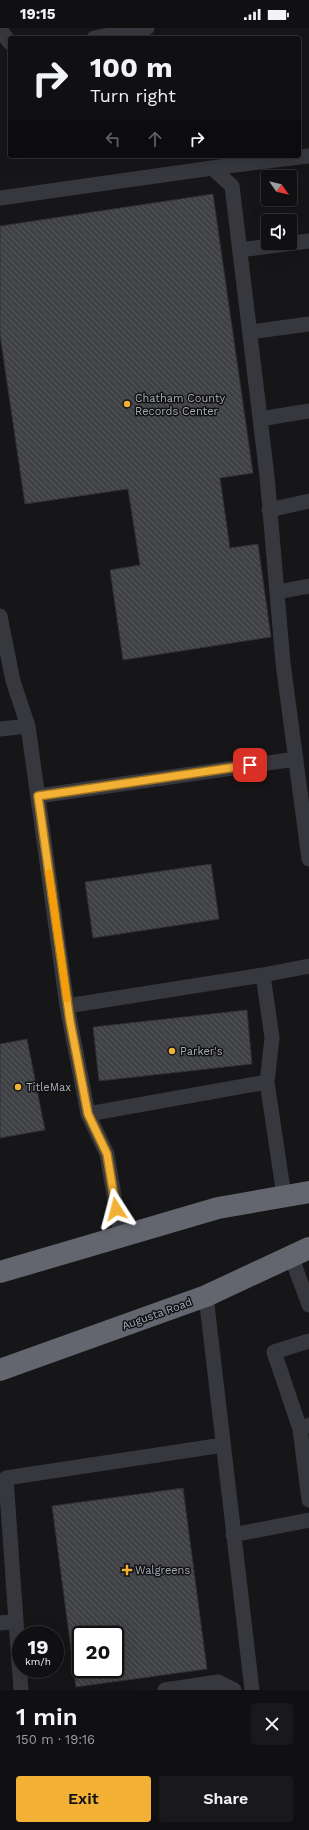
<!DOCTYPE html>
<html lang="en">
<head>
<meta charset="utf-8">
<style>
  :root { --surface:#101012; --page:#19191b; --text:#f1f3f6; --muted:#9c9d9f; --line:#303032; --accent:#f2b134 }
  body { margin:0; font-family:"Work Sans",sans-serif; background:var(--page); color:var(--text); height:100vh; display:flex; flex-direction:column; font-size:15px; white-space:nowrap }
  * { box-sizing:border-box; margin:0 }
  p { font-size:13px; color:var(--muted) }
  .icon { flex:none; width:22px; height:22px; fill:none; stroke:currentColor; stroke-width:2; stroke-linecap:round; stroke-linejoin:round }
  .map { position:relative; height:1662px; overflow:hidden }
  .side { display:flex; flex-direction:column; background:var(--surface); flex:1 }
  .side>* { flex:none }
  .hud { position:absolute; left:8px; top:8px; width:293px; height:122px; border-radius:4px; box-shadow:0 4px 16px #0002,0 0 0 1px var(--line); background:#101012; color:var(--text); overflow:hidden }
  .needle { width:26px; rotate:124deg }
  .fabs { position:absolute; left:261px; top:142px; display:grid; gap:8px }
  .fabs a { display:grid; place-items:center; width:36px; height:36px; border-radius:4px; background:var(--surface); box-shadow:0 4px 16px #0002,0 0 0 1px var(--line); font-size:20px }
  .speed { position:absolute; left:12px; top:1598px; display:flex; gap:8px; font-size:20px; font-weight:700; text-align:center }
  .speed>* { display:grid; place-content:center; width:52px; height:52px; border-radius:50%; background:var(--surface); box-shadow:0 4px 16px #0002,0 0 0 1px var(--line); line-height:1 }
  .speed small { font-size:10px; font-weight:400 }
  .speed .limit { border:2px solid #111; border-radius:6px; background:#fff; color:#111 }
  .pin { position:absolute; display:grid; place-items:center; width:34px; height:34px; color:#fff; margin:-17px; border-radius:8px; box-shadow:0 2px 6px #0006 }
  .me { position:absolute; width:44px; margin:-22px; rotate:351deg; stroke-linejoin:round; filter:drop-shadow(0 0 3px #0008) }
  .turn { display:flex; align-items:center; gap:14px; height:84px; padding:0 16px; font-size:18px }
  .turn .icon { width:52px; height:52px; stroke-width:2.5 }
  .turn b { display:block; font-size:28px; line-height:34px }
  .lanes { display:flex; align-items:center; height:38px; padding:0 16px; background:#0003; justify-content:center; gap:20px; direction:ltr }
  .lanes .off { opacity:.35 }
  .round { display:grid; place-items:center; flex:none; width:42px; height:42px; border-radius:4px; background:var(--page) }
  .summary { display:flex; align-items:center; justify-content:space-between; height:68px; padding:0 16px }
  h1 { font-size:24px; font-weight:600; line-height:30px }
  .cta { display:flex; gap:8px; margin-top:auto; padding:8px 16px }
  .cta a { flex:1; height:46px; border-radius:4px; background:var(--accent); color:#111; font-size:16px; font-weight:600; line-height:46px; text-align:center }
  .cta a+a { background:var(--page); color:var(--text) }
  .status { display:flex; justify-content:space-between; align-items:center; height:28px; padding:0 20px; background:var(--surface); direction:ltr }
  .status svg { height:11px; fill:currentColor }
  .map>svg:first-child { display:block }
</style>
</head>
<body>
<div class="status"><b>19:15</b><svg viewBox="0 0 49 12"><path d="M0 12V9h3v3zM5 12V6h3v6zM10 12V3h3v9zM15 12V0h3v12zM26 1h20v11H26zM47 4h2v5h-2z"/></svg></div>
<div class="map">
<svg width="309" height="1662" viewBox="0 0 309 1662">
  <defs>
    <pattern id="building-back-hatch" width="6" height="6" patternUnits="userSpaceOnUse"><rect width="6" height="6" fill="#404145"/><path d="M-1 5l2 2M0 0l6 6M5-1l2 2" fill="none" stroke="#595a5e"/></pattern>
  </defs>
  <rect width="100%" height="100%" fill="#161618"/>
  <!-- building -->
  <path fill="url(#building-back-hatch)" stroke="#303034" fill-rule="evenodd" d="M 213,166 L 253,445 L 220,450 L 230,520 L 258,516 L 271,609 L 123,632 L 110,542 L 140,537 L 128,461 L 25,476 L 0,307 L 0,198 Z
    M 211,836 L 219,891 L 93,910 L 85,854 Z
    M 247,982 L 252,1036 L 99,1053 L 93,999 Z
    M 27,1011 L 45,1102 L 0,1110 L 0,1016 Z
    M 183,1460 L 207,1641 L 76,1659 L 52,1478 ZM 81,1607 L 115,1607 L 115,1641 L 81,1641 Z"/>
  <g fill="none" stroke-linecap="round" stroke-linejoin="round">
    <!-- lane -->
    <path stroke="#37383d" stroke-width="15" d="M 0,1 L 10,15
      M 94,10 L 147,0
      M 212,140 L 309,128
      M 0,170 L 212,140 L 232,158 L 267,448 L 283,635 L 309,831
      M 240,222 L 309,213
      M 250,304 L 309,296
      M 260,391 L 309,383
      M 269,482 L 309,473
      M 277,564 L 309,558
      M 0,588 L 13,653 L 28,698 L 67,978
      M 0,701 L 28,698
      M 38,768 L 296,731
      M 263,947 L 309,938
      M 88,1086 L 267,1054
      M 121,1209 L 107,1126 L 88,1086 L 67,978 L 263,947 L 272,1010 L 267,1054 L 284,1168
      M 291,1228 L 309,1277
      M 206,1268 L 252,1662
      M 309,1313 L 274,1324 L 300,1401 L 309,1397
      M 300,1401 L 309,1472
      M 233,1507 L 309,1492
      M 16,1593 L 6,1450 L 223,1417
      M 0,1595 L 16,1593 L 21,1662
      M 165,1662 L 218,1654 L 234,1662"/>
    <!-- highway -->
    <path stroke="#63666e" stroke-width="22" d="M 0,1244 L 218,1180 L 309,1164
      M 0,1342 L 206,1268 L 309,1220"/>
  </g>
  <g fill="none" stroke-linecap="round" stroke-linejoin="round">
    <!-- route casing -->
    <g stroke="#9d7322" stroke-width="10">
      <path id="route" d="M 116,1181 L 107,1126 L 88,1086 L 70,993 L 38,768 L 250,737"/>
    </g>
    <!-- route -->
    <use href="#route" stroke="#f2b134" stroke-width="7"/>
    <!-- slow -->
    <path stroke="#f59e0b" stroke-width="7" d="M 49,845 L 67,971"/>
  </g>
  <!-- markers -->
  <g fill="#f2b134" stroke="#111113" stroke-width="1.5">
    <circle cx="127" cy="376" r="4"/>
    <circle cx="172" cy="1023" r="4"/>
    <circle cx="18" cy="1059" r="4"/>
    <path d="M125 1536h4v4h4v4h-4v4h-4v-4h-4v-4h4z"/>
  </g>
  <g text-anchor="middle" dominant-baseline="central" stroke-width="3" stroke-linejoin="round" paint-order="stroke">
    <!-- poi labels -->
    <g font-size="11" fill="#a8adb8" stroke="#111113" text-anchor="start">
      <text x="135" y="370">Chatham County<tspan x="135" dy="13">Records Center</tspan></text>
      <text x="180" y="1023">Parker's</text>
      <text x="26" y="1059">TitleMax</text>
      <text x="135" y="1542">Walgreens</text>
    </g>
    <!-- street labels -->
    <g font-size="11" fill="#a8adb8" stroke="#111113">
      <text transform="translate(157 1286) rotate(-20)">Augusta Road</text>
    </g>
  </g>
</svg>
<div class="fabs">
<a><svg class="needle" viewBox="-14 -14 28 28"><path d="M0-13l5 13h-10z" fill="#e53935"/><path d="M0 13l5-13h-10z" fill="#9c9d9f"/></svg></a>
<a><svg class="icon" aria-label="sound" viewBox="0 0 24 24"><path d="M4 9h4l5-4v14l-5-4H4zM17 9q2 3 0 6"/></svg></a>
</div>
<div class="speed"><div>19<small>km/h</small></div><div class="limit">20</div></div>
<div class="pin" style="left:250px;top:737px;background:#d93025"><svg class="icon" aria-label="arrive" viewBox="0 0 24 24"><path d="M6 21V4h12l-3 4 3 4H6"/></svg></div>
<svg class="me" style="left:116px;top:1181px" viewBox="-20 -20 40 40"><path d="M0-17L14 15 0 8-14 15z" fill="#f2b134" stroke="#fff" stroke-width="4"/></svg>
<div class="hud">
<div class="turn"><svg class="icon" aria-label="right" viewBox="0 0 24 24"><path d="M7 20v-9h11M14 6l5 5-5 5"/></svg><div><b>100 m</b>Turn right</div></div>
<div class="lanes"><svg class="icon off" aria-label="left" viewBox="0 0 24 24"><path d="M17 20v-9H6M10 6l-5 5 5 5"/></svg><svg class="icon off" aria-label="ahead" viewBox="0 0 24 24"><path d="M12 20V5M6 11l6-6 6 6"/></svg><svg class="icon" aria-label="right" viewBox="0 0 24 24"><path d="M7 20v-9h11M14 6l5 5-5 5"/></svg></div>
</div>
</div>
<section class="side">
<div class="summary"><div><h1>1 min</h1><p>150 m · 19:16</p></div><a class="round"><svg class="icon" aria-label="close" viewBox="0 0 24 24"><path d="M6 6l12 12M18 6L6 18"/></svg></a></div>
<div class="cta"><a>Exit</a><a>Share</a></div>
</section>
</body>
</html>
